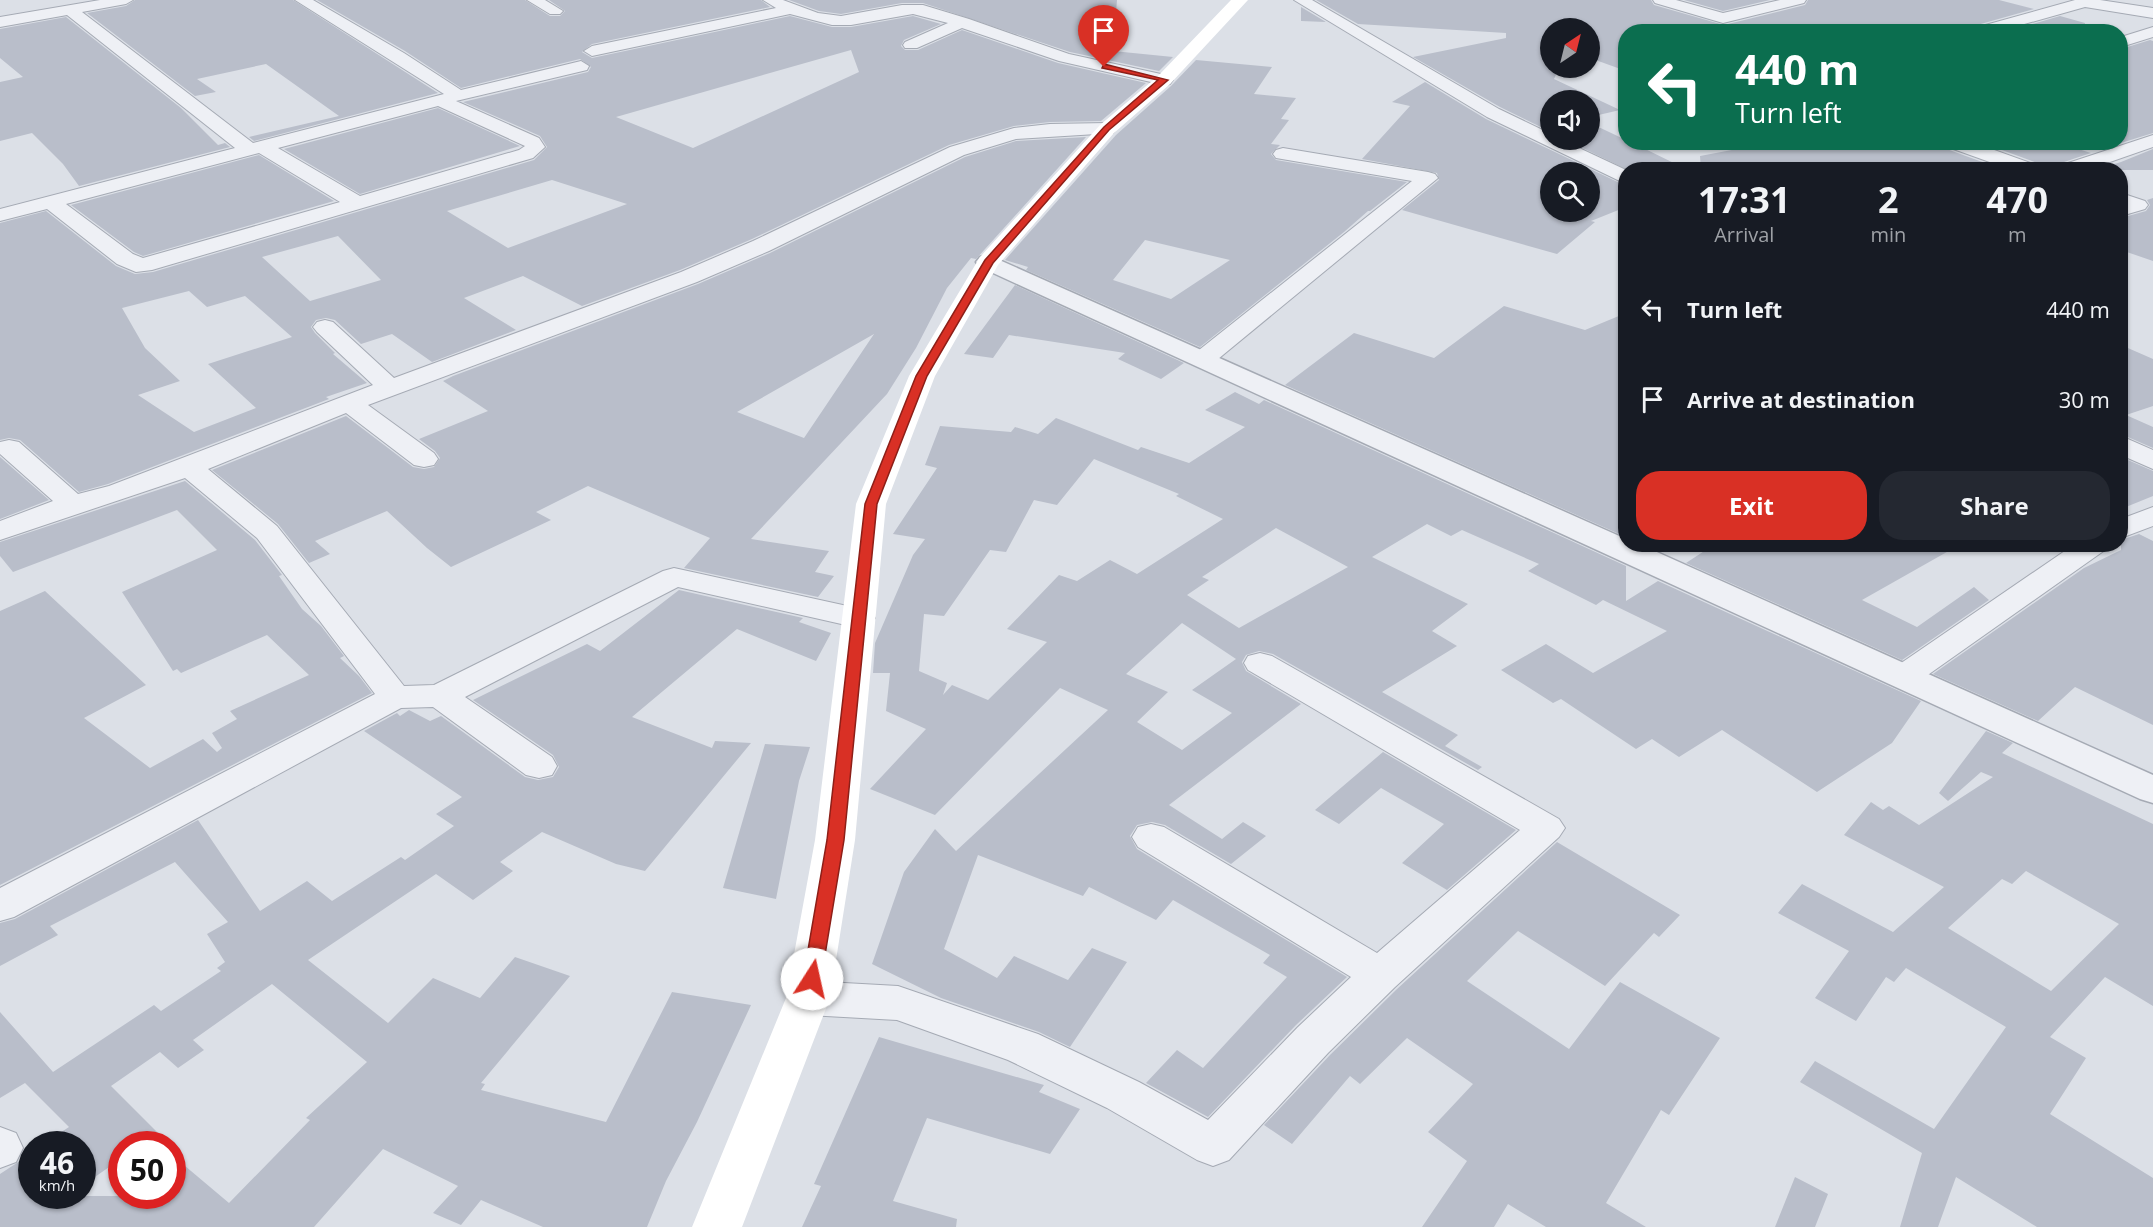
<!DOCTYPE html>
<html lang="en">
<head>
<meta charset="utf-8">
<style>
  :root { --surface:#171b24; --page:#242831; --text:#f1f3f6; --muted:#9ea1a6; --accent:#d93025 }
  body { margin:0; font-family:"Open Sans",sans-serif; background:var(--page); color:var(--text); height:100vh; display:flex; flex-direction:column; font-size:22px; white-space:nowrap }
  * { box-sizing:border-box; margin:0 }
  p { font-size:20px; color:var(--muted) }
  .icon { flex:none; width:33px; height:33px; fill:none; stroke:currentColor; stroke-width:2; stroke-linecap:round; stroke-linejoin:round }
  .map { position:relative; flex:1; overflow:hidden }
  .side { position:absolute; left:1618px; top:162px; width:510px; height:390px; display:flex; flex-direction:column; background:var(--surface); border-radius:24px; box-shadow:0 2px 4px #0004 }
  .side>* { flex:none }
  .banner { position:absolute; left:1618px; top:24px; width:510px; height:126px; border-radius:24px; box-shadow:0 2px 4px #0004; background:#0b6e4f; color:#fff; overflow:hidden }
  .needle { width:39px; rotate:35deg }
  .controls { position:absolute; left:1540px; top:18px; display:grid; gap:12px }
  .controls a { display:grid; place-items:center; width:60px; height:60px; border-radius:50%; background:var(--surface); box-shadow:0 2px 4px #0004; font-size:30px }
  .speed { position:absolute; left:18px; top:1131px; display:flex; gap:12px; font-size:30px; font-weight:700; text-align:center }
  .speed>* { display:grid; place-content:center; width:78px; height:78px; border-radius:50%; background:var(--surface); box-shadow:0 2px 4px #0004; line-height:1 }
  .speed small { font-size:15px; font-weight:400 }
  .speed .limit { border:9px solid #d22; background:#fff; color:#111 }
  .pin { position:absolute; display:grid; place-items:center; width:51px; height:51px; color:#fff; margin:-62px -26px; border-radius:50% 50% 50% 0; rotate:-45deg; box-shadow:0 0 6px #0007 }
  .pin .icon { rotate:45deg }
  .me { position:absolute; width:66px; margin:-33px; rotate:10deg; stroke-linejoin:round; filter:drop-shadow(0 0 4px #0008) }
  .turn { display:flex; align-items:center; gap:21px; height:126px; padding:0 18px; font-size:27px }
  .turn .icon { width:78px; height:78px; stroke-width:2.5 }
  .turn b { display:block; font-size:42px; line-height:51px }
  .eta { display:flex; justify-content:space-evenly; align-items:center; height:102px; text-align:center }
  .eta b { font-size:36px; font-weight:700; line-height:42px }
  .cta { display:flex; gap:12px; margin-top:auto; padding:12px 18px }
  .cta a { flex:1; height:69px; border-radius:24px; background:var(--accent); color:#fff; font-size:24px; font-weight:700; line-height:69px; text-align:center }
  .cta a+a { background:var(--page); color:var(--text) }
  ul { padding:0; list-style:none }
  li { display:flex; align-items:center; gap:18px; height:90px; padding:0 18px }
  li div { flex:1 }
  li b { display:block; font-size:22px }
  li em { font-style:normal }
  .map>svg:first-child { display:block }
</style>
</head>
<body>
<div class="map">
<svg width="2153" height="1227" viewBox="0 0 2153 1227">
  <rect width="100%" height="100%" fill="#dce0e7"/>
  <!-- building -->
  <path fill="#b9beca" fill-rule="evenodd" d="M 135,0 L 293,0 L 438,93 L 254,141 L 249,137 L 339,116 L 266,64 L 197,79 L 216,92 L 195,96 L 87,13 L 126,6 Z
    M 317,0 L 525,0 L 550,16 L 560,16 L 565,11 L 549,0 L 761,0 L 770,7 L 592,44 L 582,52 L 592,58 L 790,16 L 832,27 L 851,27 L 913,16 L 941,24 L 904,40 L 901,46 L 905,50 L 918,50 L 962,30 L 1058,63 L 1146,83 L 1101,121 L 1050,122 L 1014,126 L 949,145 L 752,239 L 680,270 L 582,306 L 523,276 L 464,298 L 516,330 L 432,362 L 392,334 L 361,344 L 335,320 L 326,318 L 316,320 L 311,327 L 315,333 L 335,353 L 333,354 L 367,383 L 326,397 L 329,399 L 108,484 L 79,492 L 20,440 L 9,438 L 0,440 L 0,223 L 46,211 L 116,266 L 135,274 L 153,272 L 534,160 L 547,147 L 540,136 L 463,102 L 588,72 L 591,67 L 580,59 L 461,88 L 405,51 ZM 851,50 L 859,72 L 693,148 L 616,117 ZM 552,180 L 627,204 L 508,248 L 447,211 ZM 338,236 L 381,280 L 310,301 L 262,257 ZM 189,291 L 207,307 L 245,296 L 292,337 L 208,364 L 256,408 L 194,432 L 138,395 L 180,381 L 145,348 L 122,308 Z
    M 789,0 L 1117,0 L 1113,51 L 1173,57 L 1159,71 L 1070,52 L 923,3 L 902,3 L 841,14 L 819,11 Z
    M 1316,0 L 1651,0 L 1654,5 L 1724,25 L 1805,5 L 1808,0 L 1999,0 L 2034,9 L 1970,27 L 1967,32 L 1626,32 L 1626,71 L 1590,58 L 1590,28 L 1551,28 L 1551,68 L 1559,68 L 1554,79 L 1620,110 L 1590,117 L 1590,100 L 1551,100 L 1551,132 L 1500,107 L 1413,57 L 1506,38 L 1506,33 L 1358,24 Z
    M 1684,0 L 1770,0 L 1723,11 Z
    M 1301,7 L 1326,22 L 1301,21 Z
    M 2060,16 L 2085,23 L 2084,32 L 2006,32 Z
    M 66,17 L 181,108 L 218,145 L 225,143 L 230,147 L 79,186 L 63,164 L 32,133 L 0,141 L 0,82 L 23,77 L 0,58 L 0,29 Z
    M 2150,40 L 2153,41 L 2153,133 L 2121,143 L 2121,49 Z
    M 1196,60 L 1272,67 L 1254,94 L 1296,98 L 1281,119 L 1289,120 L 1271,144 L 1280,145 L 1271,154 L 1276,160 L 1407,182 L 1370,211 L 1368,211 L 1344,232 L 1200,347 L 1026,270 L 1028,267 L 1005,260 L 1116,135 L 1171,86 ZM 1145,240 L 1230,260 L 1171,299 L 1113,280 Z
    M 1425,82 L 1486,119 L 1626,186 L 1626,207 L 1591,221 L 1595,222 L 1557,254 L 1402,210 L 1439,180 L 1437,173 L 1362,159 L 1410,106 L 1392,102 ZM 1551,172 L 1590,172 L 1590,212 L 1551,212 Z
    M 438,108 L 520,146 L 360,194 L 284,149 Z
    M 1590,123 L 1626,140 L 1626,142 L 1631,142 L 1688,170 L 1628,170 L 1566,140 L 1590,140 Z
    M 1086,137 L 976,259 L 971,258 L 947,288 L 916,348 L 887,394 L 751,539 L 829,551 L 815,572 L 834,576 L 818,597 L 684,568 L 710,538 L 588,486 L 536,512 L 551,520 L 451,567 L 427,548 L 387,511 L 315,541 L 330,554 L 309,563 L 278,524 L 212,470 L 346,416 L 413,467 L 424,469 L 434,467 L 440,458 L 435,451 L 419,439 L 488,411 L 443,381 L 453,376 L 698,284 L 770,253 L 965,157 L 1016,141 ZM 874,334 L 804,438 L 737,412 Z
    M 1774,142 L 1941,142 L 1944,148 L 2004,170 L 1701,170 L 1700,156 Z
    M 1980,142 L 2056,142 L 2091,153 L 2058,164 L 2055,170 L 2043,170 L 2040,164 Z
    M 2153,149 L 2153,170 L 2095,170 L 2121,162 Z
    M 259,155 L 334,201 L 143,256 L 134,252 L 71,205 Z
    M 2153,198 L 2153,261 L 2121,250 L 2121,218 L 2146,211 L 2150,205 L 2147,200 Z
    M 1015,285 L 1184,363 L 1161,379 L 1118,359 L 1125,353 L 1009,335 L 993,358 L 964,354 Z
    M 1504,306 L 1585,330 L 1626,313 L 1626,537 L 1285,385 L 1354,333 L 1434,358 Z
    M 2121,345 L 2153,359 L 2153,406 L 2126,415 L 2153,427 L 2153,448 L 2121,434 Z
    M 1235,392 L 1259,404 L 1264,400 L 1626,566 L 1626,601 L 1658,581 L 1921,701 L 1892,743 L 1817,792 L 1722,730 L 1679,757 L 1652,739 L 1636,749 L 1561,699 L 1553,703 L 1501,670 L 1546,644 L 1593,673 L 1667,631 L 1603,600 L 1596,605 L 1528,571 L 1539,564 L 1462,530 L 1451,536 L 1427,524 L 1372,557 L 1468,604 L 1432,631 L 1457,646 L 1382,692 L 1458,735 L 1445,746 L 1482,767 L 1478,770 L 1273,654 L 1259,651 L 1246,655 L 1242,662 L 1246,671 L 1301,704 L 1169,805 L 1222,839 L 1243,822 L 1266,836 L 1231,864 L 1165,825 L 1152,822 L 1137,825 L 1130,836 L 1137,849 L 1347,977 L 1296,1025 L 1208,1117 L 1146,1083 L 1177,1050 L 1203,1068 L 1287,977 L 1263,963 L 1270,955 L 1173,900 L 1156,920 L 1089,887 L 1083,896 L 978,855 L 944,949 L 997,978 L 1014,956 L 1068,980 L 1092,948 L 1127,962 L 1070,1047 L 1039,1032 L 941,998 L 872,964 L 904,872 L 935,829 L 956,851 L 1108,710 L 1060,688 L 935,815 L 870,789 L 926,729 L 886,711 L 890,673 L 873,673 L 875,643 L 913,555 L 925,539 L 893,534 L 937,468 L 925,465 L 940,426 L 1011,432 L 1015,427 L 1038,434 L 1056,418 L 1138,450 L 1141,447 L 1189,463 L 1245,427 L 1205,410 ZM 1094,459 L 1179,494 L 1176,496 L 1223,519 L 1137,574 L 1110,560 L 1077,581 L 1059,575 L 1007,629 L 1047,642 L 988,700 L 952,685 L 943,695 L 947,683 L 919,671 L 924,614 L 944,616 L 990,550 L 1006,552 L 1034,500 L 1057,505 ZM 1276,528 L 1348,567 L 1239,628 L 1187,595 L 1209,580 L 1202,577 ZM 1182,623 L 1236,659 L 1192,690 L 1232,713 L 1182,750 L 1137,722 L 1168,692 L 1126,674 Z
    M 0,457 L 49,500 L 0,519 Z
    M 2121,457 L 2153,471 L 2153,496 L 2121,509 Z
    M 185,481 L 255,540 L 282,575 L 279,576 L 302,609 L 321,626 L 344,656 L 340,658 L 359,676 L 372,693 L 0,885 L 0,611 L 45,591 L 146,685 L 84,718 L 150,768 L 203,739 L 217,752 L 222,748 L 212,733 L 237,719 L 230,711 L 309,675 L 267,635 L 181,673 L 177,669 L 173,671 L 122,592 L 217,550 L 177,510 L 13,572 L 0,556 L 0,542 Z
    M 2139,534 L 2153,541 L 2153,725 L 2075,687 L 2038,721 L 1933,674 L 2084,568 L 2121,550 L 2121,540 Z
    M 1715,544 L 1961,544 L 1862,600 L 1917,627 L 1974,587 L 1989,600 L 1902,660 L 1686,563 Z
    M 679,590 L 803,618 L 799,622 L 831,633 L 816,661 L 737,629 L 632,717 L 712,748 L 715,741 L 751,743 L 645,871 L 616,864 L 542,832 L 500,862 L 513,871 L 473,900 L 436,874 L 308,960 L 388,1023 L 433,978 L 480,998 L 515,957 L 570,976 L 481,1083 L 485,1084 L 481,1090 L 606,1122 L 672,992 L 751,1005 L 697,1122 L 666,1181 L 647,1227 L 543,1227 L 481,1200 L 461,1225 L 433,1213 L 458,1186 L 383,1149 L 314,1227 L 0,1227 L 0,1174 L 32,1153 L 32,1196 L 172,1196 L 172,1155 L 229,1203 L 310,1120 L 306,1118 L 367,1062 L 272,984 L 193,1040 L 204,1050 L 178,1068 L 160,1052 L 111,1086 L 158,1133 L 141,1144 L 122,1144 L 122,1158 L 82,1186 L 82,1144 L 43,1144 L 69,1127 L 25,1083 L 0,1098 L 0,1012 L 53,1072 L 154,1005 L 161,1011 L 221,971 L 217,968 L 225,962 L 207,934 L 228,922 L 175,862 L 50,926 L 58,935 L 0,966 L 0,923 L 15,919 L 198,820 L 260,911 L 307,881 L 332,901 L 401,857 L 405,860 L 454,826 L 436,814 L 462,797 L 364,731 L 397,713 L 400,716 L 409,710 L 430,721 L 441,716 L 525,777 L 538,780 L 553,777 L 559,767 L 553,755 L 473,700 L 587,644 L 600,651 Z
    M 1986,731 L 2013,743 L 2002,753 L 2153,824 L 2153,1006 L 2105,977 L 2050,1037 L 2086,1058 L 2050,1114 L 2153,1178 L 2153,1227 L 2037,1227 L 1956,1177 L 1938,1227 L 1900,1227 L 1922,1153 L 1800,1082 L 1815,1061 L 1934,1129 L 2006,1027 L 1906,968 L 1894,982 L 1886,977 L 1856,1021 L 1815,998 L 1849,951 L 1778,913 L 1802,884 L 1893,932 L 1944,887 L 1844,835 L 1871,802 L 1883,810 L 1889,806 L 1919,825 L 1993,777 L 1981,772 L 1948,801 L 1939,793 ZM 2026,871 L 2119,924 L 2051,991 L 1948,928 L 2002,879 L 2012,884 Z
    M 765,744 L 810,747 L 799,781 L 776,899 L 723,888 Z
    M 1383,752 L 1516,830 L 1447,890 L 1402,863 L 1444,824 L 1381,788 L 1339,824 L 1315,810 Z
    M 1557,842 L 1680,915 L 1659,937 L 1654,933 L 1605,986 L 1518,931 L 1467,981 L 1569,1049 L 1620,982 L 1720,1038 L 1669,1115 L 1661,1110 L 1606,1203 L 1646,1227 L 1546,1227 L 1508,1204 L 1494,1227 L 1422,1227 L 1467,1161 L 1428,1132 L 1473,1084 L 1407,1038 L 1360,1084 L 1350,1076 L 1292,1144 L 1264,1125 L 1330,1055 L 1397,989 Z
    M 879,1037 L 1044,1085 L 1039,1092 L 1080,1109 L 1050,1154 L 927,1118 L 893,1201 L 957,1219 L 956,1227 L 802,1227 L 821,1186 L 814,1184 Z
    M 1795,1177 L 1828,1194 L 1815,1227 L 1775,1227 Z"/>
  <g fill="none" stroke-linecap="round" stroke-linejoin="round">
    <!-- minor casing -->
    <g stroke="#a5aab4" stroke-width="2">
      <path id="minor" d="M 100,0 L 133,0 L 126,4 L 82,12 L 253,143 L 444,94 L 295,0 L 313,0 L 404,53 L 461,90 L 581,61 L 589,66 L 587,70 L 456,101 L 539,138 L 545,147 L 533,158 L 152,270 L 136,272 L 117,264 L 47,209 L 0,221 L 0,209 L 235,148 L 67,15 L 0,27 L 0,17 ZM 438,106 L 525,146 L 519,150 L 360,196 L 278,148 ZM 259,153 L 340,202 L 143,258 L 133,254 L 66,204 Z
        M 527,0 L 545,0 L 563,11 L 560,14 L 550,14 Z
        M 763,0 L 783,0 L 818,13 L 841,16 L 902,5 L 923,5 L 969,19 L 1069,54 L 1170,76 L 1173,80 L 1170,84 L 1164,85 L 1059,61 L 962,28 L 917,48 L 905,48 L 903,45 L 905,42 L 948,23 L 913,14 L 851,25 L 832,25 L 790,14 L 592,56 L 584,51 L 592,46 L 776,8 Z
        M 1294,0 L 1312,0 L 1499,109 L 1551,134 L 1551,140 L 1562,140 L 1626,170 L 1626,184 L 1487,117 Z
        M 1653,0 L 1676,0 L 1723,13 L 1780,0 L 1806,0 L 1804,3 L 1723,23 L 1655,3 Z
        M 2075,0 L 2100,0 L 2153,8 L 2153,18 L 2085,7 L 1996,32 L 1969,32 L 1971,29 Z
        M 2153,27 L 2153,37 L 2121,47 L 2121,37 Z
        M 1107,123 L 1113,125 L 1116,129 L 1113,133 L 1016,139 L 964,155 L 769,251 L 697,282 L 368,405 L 434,453 L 438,459 L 434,465 L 424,467 L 414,465 L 346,413 L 208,469 L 277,526 L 404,686 L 434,685 L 663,571 L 674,568 L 870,611 L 875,618 L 870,625 L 859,628 L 678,587 L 465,697 L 552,757 L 557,766 L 552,775 L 539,778 L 526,775 L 433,707 L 401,708 L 14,917 L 0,921 L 0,888 L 375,694 L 257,538 L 185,478 L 0,540 L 0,521 L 53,501 L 0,454 L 0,442 L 9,440 L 19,442 L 78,494 L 109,486 L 373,385 L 317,332 L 313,327 L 317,322 L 325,320 L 333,322 L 394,378 L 681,272 L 753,241 L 950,147 L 1014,128 L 1050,124 Z
        M 2153,135 L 2153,147 L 2087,170 L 2057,170 L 2059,166 Z
        M 1943,142 L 1972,142 L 2039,166 L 2041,170 L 2012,170 L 1945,146 Z
        M 1283,148 L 1428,172 L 1435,174 L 1438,178 L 1212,364 L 1203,366 L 1194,364 L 1191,359 L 1194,354 L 1412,181 L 1276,158 L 1273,154 L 1276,150 Z
        M 2121,193 L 2145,201 L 2148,205 L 2145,209 L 2121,216 Z
        M 2121,436 L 2153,450 L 2153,469 L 2121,455 Z
        M 2153,507 L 2153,526 L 2121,538 L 2121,519 Z
        M 2075,544 L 2109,544 L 2105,550 L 1915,684 L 1903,688 L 1891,684 L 1886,677 L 1891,670 Z
        M 1260,653 L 1272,656 L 1559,819 L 1565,828 L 1559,837 L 1395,987 L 1328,1053 L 1229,1160 L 1213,1166 L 1197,1160 L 1107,1108 L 1008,1060 L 897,1020 L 808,1015 L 793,1010 L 787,998 L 793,986 L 808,981 L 898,986 L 1038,1034 L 1139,1082 L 1208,1120 L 1298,1027 L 1351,977 L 1138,847 L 1132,837 L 1138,827 L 1151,824 L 1164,827 L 1377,953 L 1520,830 L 1248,670 L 1244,663 L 1248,656 Z
        M 0,1127 L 16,1133 L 23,1148 L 16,1162 L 0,1168 Z"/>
    </g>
    <!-- tertiary casing -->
    <g stroke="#a5aab4" stroke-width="3">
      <path id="tertiary" d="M 988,255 L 1626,539 L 1626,544 L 1639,544 L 2153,775 L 2153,803 L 2140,799 L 980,267 L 976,262 L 980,257 Z"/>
    </g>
    <!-- minor -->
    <use href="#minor" fill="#eef0f5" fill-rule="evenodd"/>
    <!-- tertiary -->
    <use href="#tertiary" fill="#eef0f5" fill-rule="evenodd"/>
    <!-- secondary -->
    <path fill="#fff" fill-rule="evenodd" d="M 1231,0 L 1248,0 L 1170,84 L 1114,133 L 998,265 L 935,376 L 886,504 L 855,840 L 830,998 L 742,1227 L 692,1227 L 786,998 L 815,840 L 856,504 L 909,376 L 980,257 L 1100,125 L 1158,76 Z"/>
  </g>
  <!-- route -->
  <path fill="#d93025" stroke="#8d1f18" stroke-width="1.5" d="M 1104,64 L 1168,80 L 1109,130 L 993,263 L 927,376 L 877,504 L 844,840 L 821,979 L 818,984 L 812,986 L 805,984 L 803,979 L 827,840 L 865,504 L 916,376 L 985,260 L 1104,127 L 1158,80 L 1102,68 Z"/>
</svg>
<div class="controls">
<a><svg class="needle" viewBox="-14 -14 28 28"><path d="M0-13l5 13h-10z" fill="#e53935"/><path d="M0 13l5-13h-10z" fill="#9ea1a6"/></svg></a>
<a><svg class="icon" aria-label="sound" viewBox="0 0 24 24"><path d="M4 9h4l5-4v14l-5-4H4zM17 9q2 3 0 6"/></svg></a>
<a><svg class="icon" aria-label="search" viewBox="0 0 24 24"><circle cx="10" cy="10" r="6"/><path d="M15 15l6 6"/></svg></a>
</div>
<div class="speed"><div>46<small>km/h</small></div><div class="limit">50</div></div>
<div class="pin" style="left:1104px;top:67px;background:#d93025"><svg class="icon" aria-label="arrive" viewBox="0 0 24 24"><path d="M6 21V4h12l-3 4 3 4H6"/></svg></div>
<svg class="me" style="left:812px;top:979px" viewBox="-20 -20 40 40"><circle r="19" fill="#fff"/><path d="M0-13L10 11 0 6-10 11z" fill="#d93025"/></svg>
<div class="banner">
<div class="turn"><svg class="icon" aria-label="left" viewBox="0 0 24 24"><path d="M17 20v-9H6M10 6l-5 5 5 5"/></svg><div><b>440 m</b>Turn left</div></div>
</div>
<section class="side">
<div class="eta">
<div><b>17:31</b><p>Arrival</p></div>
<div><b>2</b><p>min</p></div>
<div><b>470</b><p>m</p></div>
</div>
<ul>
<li><svg class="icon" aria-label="left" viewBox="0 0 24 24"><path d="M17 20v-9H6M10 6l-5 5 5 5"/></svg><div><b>Turn left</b></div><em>440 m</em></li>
<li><svg class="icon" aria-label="arrive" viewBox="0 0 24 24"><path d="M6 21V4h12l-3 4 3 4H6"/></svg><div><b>Arrive at destination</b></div><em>30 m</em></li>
</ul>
<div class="cta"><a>Exit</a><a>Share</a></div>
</section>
</div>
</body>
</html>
